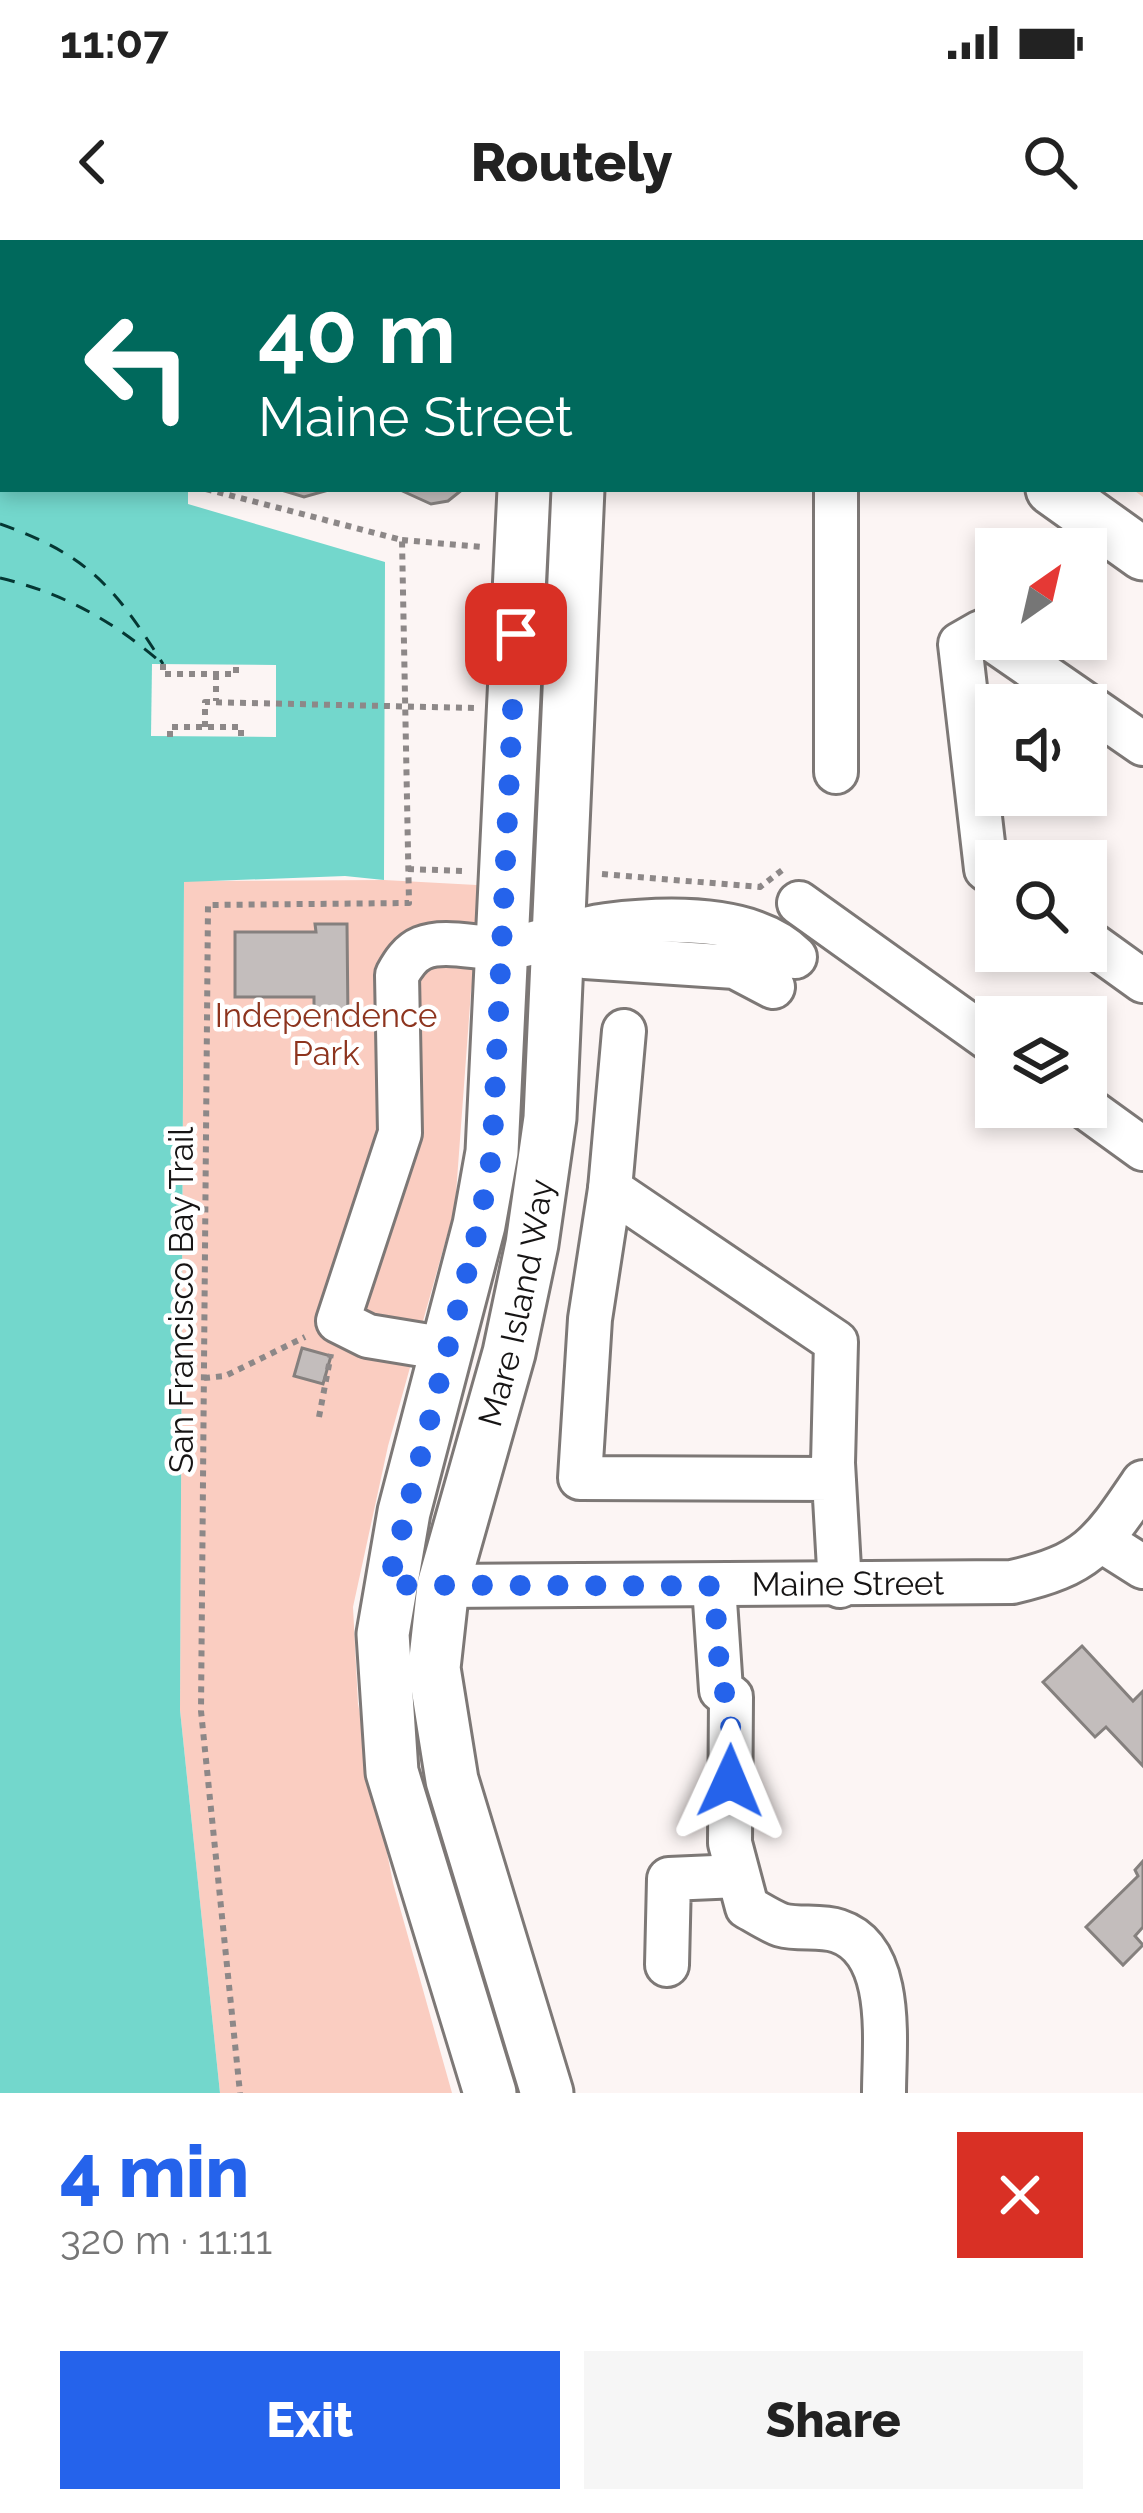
<!DOCTYPE html>
<html lang="en">
<head>
<meta charset="utf-8">
<style>
  :root { --surface:#fff; --page:#f6f6f6; --text:#222; --muted:#767676; --accent:#2563eb }
  body { margin:0; font-family:Raleway,sans-serif; background:var(--page); color:var(--text); height:100vh; display:flex; flex-direction:column; font-size:45px; white-space:nowrap }
  * { box-sizing:border-box; margin:0 }
  p { font-size:39px; color:var(--muted) }
  .icon { flex:none; width:66px; height:66px; fill:none; stroke:currentColor; stroke-width:2; stroke-linecap:round; stroke-linejoin:round }
  .map { position:relative; height:1853px; overflow:hidden }
  .details { display:flex; flex-direction:column; background:var(--surface); flex:1 }
  .details>* { flex:none }
  .hud { position:absolute; left:0px; top:0px; width:1143px; height:252px; box-shadow:0 6px 18px #0003; background:#00695c; color:#fff; overflow:hidden }
  .needle { width:78px; rotate:34deg }
  .controls { position:absolute; left:975px; top:288px; display:grid; gap:24px }
  .controls a { display:grid; place-items:center; width:132px; height:132px; border-radius:0px; background:var(--surface); box-shadow:0 6px 18px #0003; font-size:60px }
  .pin { position:absolute; display:grid; place-items:center; width:102px; height:102px; color:#fff; margin:-51px; border-radius:24px; box-shadow:0 6px 18px #0006 }
  .me { position:absolute; width:132px; margin:-66px; rotate:1deg; stroke-linejoin:round; filter:drop-shadow(0 0 9px #0008) }
  .turn { display:flex; align-items:center; gap:42px; height:252px; padding:0 60px; font-size:54px }
  .turn .icon { width:156px; height:156px; stroke-width:2.5 }
  .turn b { display:block; font-size:84px; line-height:102px }
  .round { display:grid; place-items:center; flex:none; width:126px; height:126px; border-radius:0px; background:var(--page) }
  .summary { display:flex; align-items:center; justify-content:space-between; height:204px; padding:0 60px }
  h1 { font-size:72px; font-weight:800; line-height:90px; color:var(--accent) }
  .cta { display:flex; gap:24px; margin-top:auto; padding:24px 60px }
  .cta a { flex:1; height:138px; border-radius:0px; background:var(--accent); color:#fff; font-size:48px; font-weight:800; line-height:138px; text-align:center }
  .cta a+a { background:var(--page); color:var(--text) }
  .status { display:flex; justify-content:space-between; align-items:center; height:84px; padding:0 60px; background:var(--surface); direction:ltr }
  .status svg { height:33px; fill:currentColor }
  header { display:flex; justify-content:space-between; align-items:center; height:156px; padding:0 60px; background:var(--surface); font-size:54px; font-weight:800 }
  .map>svg:first-child { display:block }
</style>
</head>
<body>
<div class="status"><b>11:07</b><svg viewBox="0 0 49 12"><path d="M0 12V9h3v3zM5 12V6h3v6zM10 12V3h3v9zM15 12V0h3v12zM26 1h20v11H26zM47 4h2v5h-2z"/></svg></div>
<header><svg class="icon" aria-label="back" viewBox="0 0 24 24"><path d="M15 5l-7 7 7 7"/></svg>Routely<svg class="icon" aria-label="search" viewBox="0 0 24 24"><circle cx="10" cy="10" r="6"/><path d="M15 15l6 6"/></svg></header>
<div class="map">
<svg width="1143" height="1853" viewBox="0 0 1143 1853">
  <rect width="100%" height="100%" fill="#fcf5f4"/>
  <!-- green -->
  <path fill="#facdc1" d="M 887,0 L 1143,0 L 1143,257 L 1132,249 L 1140,249 L 1140,3 Z
    M 384,640 L 495,646 L 471,751 L 455,967 L 388,1206 L 353,1367 L 358,1464 L 393,1643 L 452,1853 L 220,1853 L 180,1470 L 184,641 Z"/>
  <!-- water -->
  <path fill="#73d7cc" d="M 0,0 L 188,0 L 3,3 L 3,249 L 188,249 L 188,264 L 385,322 L 384,640 L 345,636 L 184,642 L 180,1470 L 220,1853 L 0,1853 Z"/>
  <!-- pier -->
  <path fill="#fcf5f4" d="M 152,424 L 276,425 L 276,497 L 151,496 Z"/>
  <g fill="none" stroke-linecap="round" stroke-linejoin="round">
    <!-- ferry -->
    <path stroke="#053733" stroke-width="3" stroke-dasharray="15 12" stroke-linecap="butt" d="M 0,284 C 88,315 115,347 163,424
      M 0,338 C 62,353 108,378 157,419"/>
  </g>
  <!-- building -->
  <path fill="#c3bdbc" stroke="#85807e" stroke-width="3" d="M 278,249 L 332,249 L 304,257 Z
    M 463,249 L 448,261 L 431,264 L 398,249 Z
    M 315,684 L 347,684 L 348,780 L 314,779 L 314,757 L 235,757 L 235,692 L 316,692 Z
    M 302,1108 L 331,1116 L 323,1144 L 294,1136 Z
    M 1082,1406 L 1133,1461 L 1143,1451 L 1143,1526 L 1106,1487 L 1095,1497 L 1043,1442 Z
    M 1143,1621 L 1143,1687 L 1135,1696 L 1143,1705 L 1123,1725 L 1086,1687 L 1138,1636 L 1135,1630 Z"/>
  <g fill="none" stroke-linecap="round" stroke-linejoin="round">
    <!-- minor casing -->
    <g stroke="#7d7876" stroke-width="48">
      <g id="minor">
        <path d="M 312,3 L 312,0"/>
        <path d="M 838,3 L 839,0"/>
        <path d="M 836,532 L 836,249"/>
        <path d="M 996,636 L 986,629 L 960,404 L 981,392 L 1143,504"/>
        <path d="M 799,663 L 996,804"/>
        <path d="M 1086,700 L 1143,741"/>
        <path d="M 555,701 L 585,717 L 735,727 L 773,747"/>
        <path d="M 1085,867 L 1143,909"/>
        <path d="M 610,949 L 624,791"/>
        <path d="M 447,1109 L 368,1096 L 338,1081 L 400,893 L 397,735 C 403,724 410,713 422,708 C 446,698 480,710 506,708 C 541,705 572,689 606,685 C 663,678 752,674 795,717"/>
        <path d="M 834,1239 L 580,1238 L 590,1079 L 610,949 L 836,1102 L 833,1223 L 840,1346"/>
        <path d="M 1102,1301 L 1143,1327"/>
        <path id="s1" d="M 443,1346 L 1012,1342 C 1088,1325 1101,1304 1143,1242"/>
        <path d="M 714,1346 L 721,1450 L 731,1457 L 730,1603 L 747,1667 C 758,1673 770,1681 781,1685 C 799,1690 820,1685 838,1691 C 896,1710 884,1804 884,1853"/>
        <path d="M 667,1725 L 669,1639 L 738,1636"/>
      </g>
    </g>
    <!-- major casing -->
    <g stroke="#7d7876" stroke-width="57">
      <g id="major">
        <path d="M 535,3 L 535,0"/>
        <path d="M 587,3 L 587,0"/>
        <path d="M 1052,249 L 1143,314"/>
        <path d="M 490,1853 L 392,1532 L 383,1394 L 404,1272 L 479,985 L 492,912 L 524,249"/>
        <path id="s2" d="M 547,1853 L 452,1540 L 434,1428 L 443,1346 L 509,1113 L 532,1004 L 550,878 L 578,249"/>
      </g>
    </g>
    <!-- path -->
    <path stroke="#8d8888" stroke-width="6" stroke-dasharray="6 6" stroke-linecap="butt" d="M 201,0 L 201,3
      M 949,3 L 950,0
      M 1076,3 L 1079,0
      M 206,249 L 402,300 L 409,663 L 208,665 L 201,1471 L 240,1853
      M 402,300 L 482,307
      M 163,424 L 163,434 L 236,434 L 236,425
      M 216,434 L 216,461
      M 205,487 L 205,462 L 475,468
      M 170,497 L 170,487 L 241,487 L 241,497
      M 408,629 L 465,631
      M 602,634 L 760,647 L 785,628
      M 204,1138 L 225,1136 L 305,1097
      M 319,1177 L 331,1114"/>
    <!-- minor -->
    <use href="#minor" stroke="#fff" stroke-width="42"/>
    <!-- major -->
    <use href="#major" stroke="#fff" stroke-width="51"/>
  </g>
  <g fill="none" stroke-linecap="round" stroke-linejoin="round">
    <!-- route -->
    <path stroke="#2563eb" stroke-width="21" stroke-dasharray="0 37.8" d="M 516,394 L 492,913 L 479,985 L 388,1345 L 714,1346 L 721,1450 L 731,1457 L 730,1541"/>
  </g>
  <g text-anchor="middle" dominant-baseline="central" stroke-width="9" stroke-linejoin="round" paint-order="stroke">
    <!-- park labels -->
    <g font-size="33" fill="#8d341e" stroke="#fff">
      <text x="326" y="775">Independence<tspan x="326" dy="38">Park</tspan></text>
    </g>
    <!-- street labels -->
    <g font-size="33" fill="#161414" stroke="#fff">
      <text transform="translate(181 1060) rotate(-90)">San Francisco Bay Trail</text>
      <text stroke="none"><textPath href="#s2" startOffset="816">Mare Island Way</textPath></text>
      <text stroke="none"><textPath href="#s1" startOffset="405">Maine Street</textPath></text>
    </g>
  </g>
</svg>
<div class="controls">
<a><svg class="needle" viewBox="-14 -14 28 28"><path d="M0-13l5 13h-10z" fill="#e53935"/><path d="M0 13l5-13h-10z" fill="#767676"/></svg></a>
<a><svg class="icon" aria-label="sound" viewBox="0 0 24 24"><path d="M4 9h4l5-4v14l-5-4H4zM17 9q2 3 0 6"/></svg></a>
<a><svg class="icon" aria-label="search" viewBox="0 0 24 24"><circle cx="10" cy="10" r="6"/><path d="M15 15l6 6"/></svg></a>
<a><svg class="icon" aria-label="layers" viewBox="0 0 24 24"><path d="M12 4l9 5-9 5-9-5zM3 14l9 5 9-5"/></svg></a>
</div>
<div class="pin" style="left:516px;top:394px;background:#d93025"><svg class="icon" aria-label="arrive" viewBox="0 0 24 24"><path d="M6 21V4h12l-3 4 3 4H6"/></svg></div>
<svg class="me" style="left:730px;top:1541px" viewBox="-20 -20 40 40"><path d="M0-17L14 15 0 8-14 15z" fill="#2563eb" stroke="#fff" stroke-width="4"/></svg>
<div class="hud">
<div class="turn"><svg class="icon" aria-label="left" viewBox="0 0 24 24"><path d="M17 20v-9H6M10 6l-5 5 5 5"/></svg><div><b>40 m</b>Maine Street</div></div>
</div>
</div>
<section class="details">
<div class="summary"><div><h1>4 min</h1><p>320 m · 11:11</p></div><a class="round" style="background:#d93025;color:#fff"><svg class="icon" aria-label="close" viewBox="0 0 24 24"><path d="M6 6l12 12M18 6L6 18"/></svg></a></div>
<div class="cta"><a>Exit</a><a>Share</a></div>
</section>
</body>
</html>
